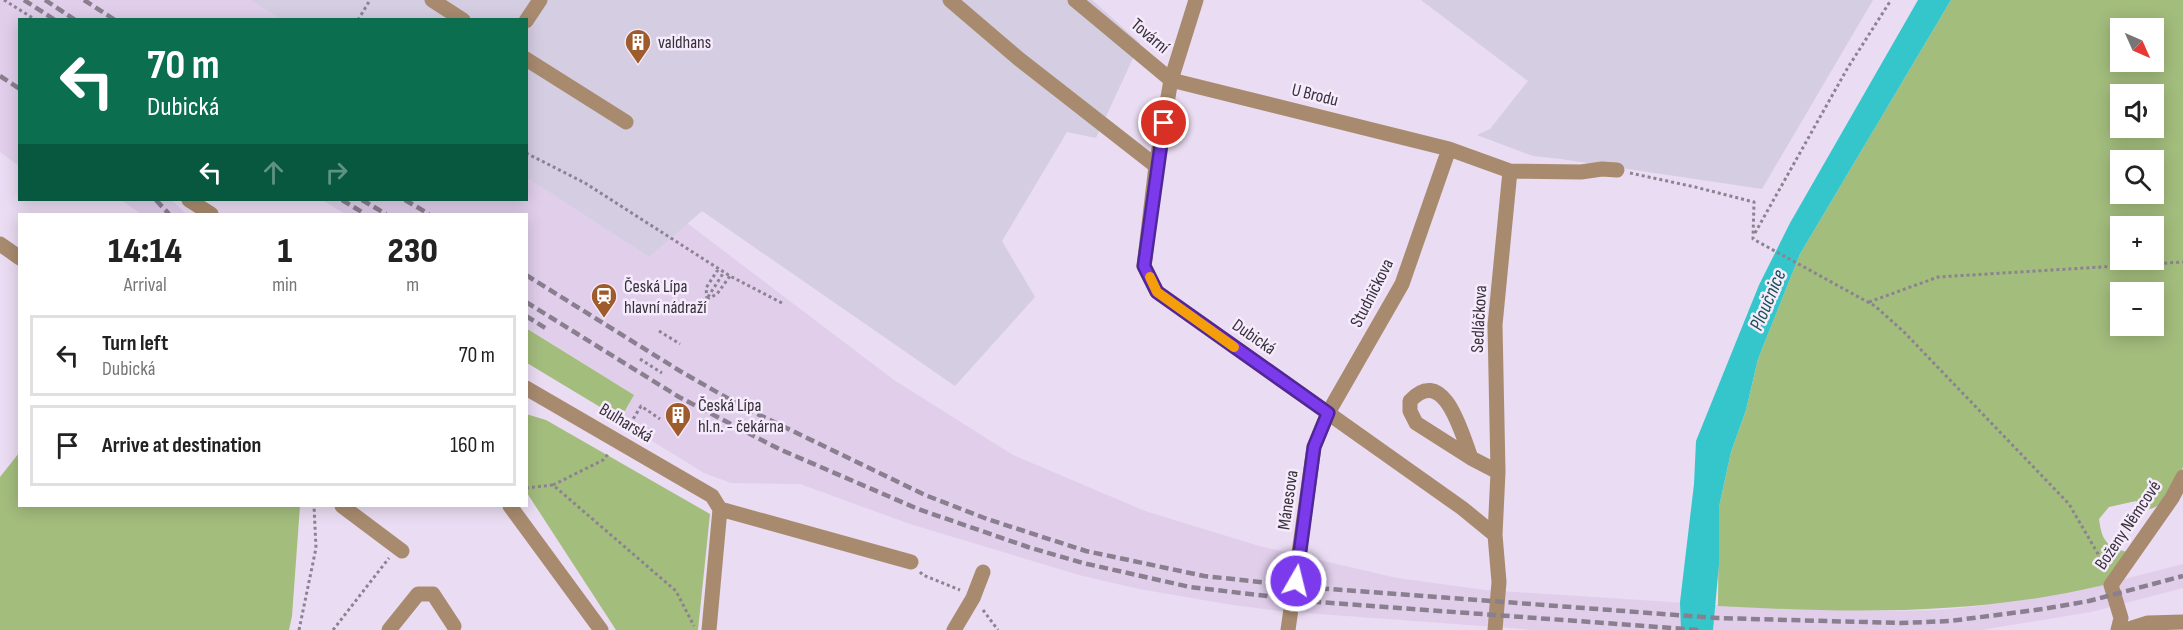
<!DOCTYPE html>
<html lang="en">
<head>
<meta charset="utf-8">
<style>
  :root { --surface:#fff; --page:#f6f6f6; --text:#222; --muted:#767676; --line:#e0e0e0 }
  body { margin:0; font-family:"Sofia Sans Condensed",sans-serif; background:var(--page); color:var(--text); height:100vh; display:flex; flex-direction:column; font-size:22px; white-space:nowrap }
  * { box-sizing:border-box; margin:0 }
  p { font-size:20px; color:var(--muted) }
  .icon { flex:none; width:33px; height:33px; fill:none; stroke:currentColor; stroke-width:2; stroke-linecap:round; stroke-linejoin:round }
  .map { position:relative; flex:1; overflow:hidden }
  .drawer { position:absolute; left:18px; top:213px; width:510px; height:294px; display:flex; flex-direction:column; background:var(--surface); border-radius:0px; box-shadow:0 3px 15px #0003 }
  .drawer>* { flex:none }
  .top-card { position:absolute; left:18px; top:18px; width:510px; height:183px; border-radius:0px; box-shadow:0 3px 15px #0003; background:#0b6e4f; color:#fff; overflow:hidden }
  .needle { width:39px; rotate:135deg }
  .buttons { position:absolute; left:2110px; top:18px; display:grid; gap:12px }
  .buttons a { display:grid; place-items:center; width:54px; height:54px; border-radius:0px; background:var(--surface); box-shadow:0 3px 15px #0003; font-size:30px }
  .pin { position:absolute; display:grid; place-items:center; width:51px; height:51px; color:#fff; margin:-26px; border:3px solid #fff; border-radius:50%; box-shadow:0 2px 6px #0007 }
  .me { position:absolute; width:66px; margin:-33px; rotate:8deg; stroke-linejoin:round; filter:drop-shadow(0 0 4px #0008) }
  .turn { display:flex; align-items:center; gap:21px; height:126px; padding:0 30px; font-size:27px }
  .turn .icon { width:78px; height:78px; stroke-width:2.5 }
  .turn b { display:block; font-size:42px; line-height:51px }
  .lanes { display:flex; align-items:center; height:57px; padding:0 30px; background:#0003; justify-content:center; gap:30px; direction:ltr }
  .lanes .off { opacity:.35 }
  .eta { display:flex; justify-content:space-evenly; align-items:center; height:102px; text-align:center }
  .eta b { font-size:36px; font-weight:800; line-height:42px }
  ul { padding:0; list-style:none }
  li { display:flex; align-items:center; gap:18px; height:81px; margin:0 12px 9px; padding:0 18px; border:3px solid var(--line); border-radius:0px }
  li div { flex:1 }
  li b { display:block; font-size:22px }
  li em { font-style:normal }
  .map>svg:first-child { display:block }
</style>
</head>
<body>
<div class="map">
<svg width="2183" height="630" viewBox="0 0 2183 630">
  <rect width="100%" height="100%" fill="#eadcf2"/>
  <!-- built -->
  <path fill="#e0ceeb" d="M 0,0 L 250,0 L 280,19 L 20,20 L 19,166 L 0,152 Z
    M 527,178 L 649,257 L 687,223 L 894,380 L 1013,455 L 1145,511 L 1259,546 L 1397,578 L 1485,590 L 1779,609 L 1899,611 L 1941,610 L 1997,604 L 2086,589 L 2183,564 L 2183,588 L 2091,612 L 1981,630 L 1535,630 L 1279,611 L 1233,605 L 1139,589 L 1079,575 L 910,524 L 800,484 L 731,483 L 704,473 L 618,420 L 634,395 L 527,328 L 526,214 L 345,214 L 322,200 L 526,200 Z
    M 121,200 L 172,200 L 186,214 L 141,214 Z"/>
  <!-- industrial -->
  <path fill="#d5cde2" d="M 250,0 L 1092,0 L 1140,43 L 1096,138 L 1067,132 L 1002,241 L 1035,297 L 955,386 L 702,211 L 649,257 L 527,178 L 526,20 L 280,19 Z
    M 1421,0 L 1873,0 L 1762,189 L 1561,159 L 1533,156 L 1477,135 L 1490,129 L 1528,81 Z"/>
  <!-- green -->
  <path fill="#a3bd7d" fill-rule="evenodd" d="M 1951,0 L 2183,0 L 2183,467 C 2175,483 2168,504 2150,509 L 2136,501 L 2109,507 L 2099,519 C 2102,541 2106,546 2127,552 L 2104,585 C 1973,616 1850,613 1718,606 L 1719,507 L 1731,452 L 1746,410 L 1758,359 L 1800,254 ZM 2121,28 L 2154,28 L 2154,62 L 2121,62 ZM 2121,94 L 2154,94 L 2154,128 L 2121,128 ZM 2121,160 L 2154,160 L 2154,194 L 2121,194 ZM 2121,226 L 2154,226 L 2154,260 L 2121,260 ZM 2121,292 L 2154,292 L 2154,326 L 2121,326 Z
    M 526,328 L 634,395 L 620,419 L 527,363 Z
    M 526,414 L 546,420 L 710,514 L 698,630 L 616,630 L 527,493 Z
    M 19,453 L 20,506 L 300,506 L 292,616 L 289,630 L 0,630 L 0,477 Z"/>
  <!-- water -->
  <path fill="#35c6cc" d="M 1918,0 L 1951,0 L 1800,254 L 1758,359 L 1746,410 L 1731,452 L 1719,507 L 1719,564 L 1713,630 L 1681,630 L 1680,602 L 1694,484 L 1696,441 L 1759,285 L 1790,223 Z"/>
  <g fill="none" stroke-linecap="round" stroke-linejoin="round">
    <!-- path -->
    <path stroke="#8c8392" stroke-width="3" stroke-dasharray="3 3" stroke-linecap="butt" d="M 4,0 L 36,20
      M 358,20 L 370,0
      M 526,153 L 585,183 L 730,276 L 782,303
      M 1630,173 L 1695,187 L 1754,202 L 1753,239 L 1875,306 L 1904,332 L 2069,504 L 2105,566
      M 1755,233 L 1847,69 L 1891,0
      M 708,297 L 724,272
      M 707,299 L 706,288 L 719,268
      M 707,299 L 717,294 L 730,276
      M 1869,302 L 1938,277 L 2183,262
      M 659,331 L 680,344
      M 640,359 L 662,373
      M 627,429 L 641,406 L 660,419
      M 553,485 L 603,460 L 609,453
      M 526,488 L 553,485 L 676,591 L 694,626
      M 920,572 L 923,575 L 960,590
      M 983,610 L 998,630
      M 299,630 L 316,548 L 314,506
      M 333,630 L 389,558"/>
    <!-- minor -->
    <path stroke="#a88b6f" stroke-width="15" d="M 432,0 L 463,20
      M 950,0 L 1019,59 L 1156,166
      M 1075,0 L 1171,80 L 1449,149 L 1510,171 L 1581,172 L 1602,169 L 1617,170
      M 1196,0 L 1171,80 L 1156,166 L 1144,266 L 1157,292 L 1462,508 L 1495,535
      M 526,21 L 540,0
      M 526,59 L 626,122
      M 189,200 L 211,214
      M 0,244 L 20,258
      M 526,388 L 712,496 L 720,509 L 709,630
      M 1471,458 C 1462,434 1444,364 1410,401 L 1410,411 L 1416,423 L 1471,458 L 1498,472
      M 342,506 L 402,551
      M 510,506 L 601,630
      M 720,509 L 911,562
      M 389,630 L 418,594 L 433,594 L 454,626
      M 954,630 L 973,598 L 983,572
      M 1288,630 L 1314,447 L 1328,413 L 1402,284 L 1449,149
      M 1495,630 L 1499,582 L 1495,535 L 1498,472 L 1495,325 L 1510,171
      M 2118,630 L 2121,618 L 2111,585 L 2172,498 L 2183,477
      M 2126,630 L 2148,623 L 2183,622"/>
    <!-- rail -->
    <path stroke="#897f8e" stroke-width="4.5" stroke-dasharray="9 4.5" stroke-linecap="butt" d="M 24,0 L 55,20
      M 45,0 L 75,20
      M 84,0 L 115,20
      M 0,76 L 20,89
      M 156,200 L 169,214
      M 342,200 L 365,214
      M 362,200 L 386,214
      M 405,200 L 429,214
      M 526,275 L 680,371 L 743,407 L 925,495 L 987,519 L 1086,551 L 1204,576 L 1317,588 L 1717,618 L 1900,623 L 1950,621 L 2043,609 L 2089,601 L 2183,576
      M 526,302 L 679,397 L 779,449 L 918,509 L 1028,547 L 1083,563 L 1190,587 L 1318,602 L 1699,630
      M 526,316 L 547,329"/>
  </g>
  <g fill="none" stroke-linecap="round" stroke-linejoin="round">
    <!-- route casing -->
    <g stroke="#51269a" stroke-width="15">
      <path id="route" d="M 1164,123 L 1144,266 L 1157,292 L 1328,413 L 1314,447 L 1296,581"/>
    </g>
    <!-- route -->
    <use href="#route" stroke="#7c3aed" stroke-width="10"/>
    <!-- slow -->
    <path stroke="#f59e0b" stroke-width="10" d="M 1150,277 L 1157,292 L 1234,347"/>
  </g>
  <!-- icons -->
  <defs>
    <g id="building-pin" transform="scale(1.35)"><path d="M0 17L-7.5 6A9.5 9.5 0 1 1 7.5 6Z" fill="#9e5b2b" stroke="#f6ebfc"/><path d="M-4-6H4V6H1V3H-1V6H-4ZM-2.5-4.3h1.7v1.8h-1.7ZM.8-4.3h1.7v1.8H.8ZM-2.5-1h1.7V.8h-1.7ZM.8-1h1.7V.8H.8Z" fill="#fff"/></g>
    <g id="station-pin" transform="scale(1.35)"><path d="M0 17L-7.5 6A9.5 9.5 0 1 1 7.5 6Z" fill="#9e5b2b" stroke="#f6ebfc"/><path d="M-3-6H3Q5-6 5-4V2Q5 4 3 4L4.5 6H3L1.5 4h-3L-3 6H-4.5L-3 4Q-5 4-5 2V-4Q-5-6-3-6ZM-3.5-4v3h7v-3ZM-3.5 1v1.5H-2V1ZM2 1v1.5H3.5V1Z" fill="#fff"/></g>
  </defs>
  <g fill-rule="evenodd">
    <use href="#building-pin" x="638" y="42"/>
    <use href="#station-pin" x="604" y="296"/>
    <use href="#building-pin" x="678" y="415"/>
  </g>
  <g text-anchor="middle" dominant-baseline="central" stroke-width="5" stroke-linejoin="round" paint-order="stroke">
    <!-- street labels -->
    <g font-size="18" fill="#37313a" stroke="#f6ebfc">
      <text transform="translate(1150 36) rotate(40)">Tovární</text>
      <text transform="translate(1315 95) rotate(14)">U Brodu</text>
      <text transform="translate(1372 293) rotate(-63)">Studničkova</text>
      <text transform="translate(1479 319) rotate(-87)">Sedláčkova</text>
      <text transform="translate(1254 337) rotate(35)">Dubická</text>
      <text transform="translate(626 423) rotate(31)">Bulharská</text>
      <text transform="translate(1288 500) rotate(-82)">Mánesova</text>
      <text transform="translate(2128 525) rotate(-56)">Boženy Němcové</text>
    </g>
    <!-- poi labels -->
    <g font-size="18" fill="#37313a" stroke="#f6ebfc" text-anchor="start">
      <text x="658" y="42">valdhans</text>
      <text x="624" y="286">Česká Lípa<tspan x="624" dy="21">hlavní nádraží</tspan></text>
      <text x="698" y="405">Česká Lípa<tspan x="698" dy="21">hl.n. - čekárna</tspan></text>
    </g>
    <!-- water labels -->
    <g font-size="20" font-style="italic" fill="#175254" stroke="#f6ebfc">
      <text transform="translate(1768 300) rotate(-67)">Ploučnice</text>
    </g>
  </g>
</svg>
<div class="buttons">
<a><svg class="needle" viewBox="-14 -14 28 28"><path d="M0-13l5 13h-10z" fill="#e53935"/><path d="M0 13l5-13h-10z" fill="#767676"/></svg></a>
<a><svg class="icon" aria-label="sound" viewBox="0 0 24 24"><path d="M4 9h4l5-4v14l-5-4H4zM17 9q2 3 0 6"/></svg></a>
<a><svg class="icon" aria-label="search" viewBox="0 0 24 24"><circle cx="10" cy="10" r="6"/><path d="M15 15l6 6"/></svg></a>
<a>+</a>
<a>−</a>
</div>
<div class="pin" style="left:1164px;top:123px;background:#d93025"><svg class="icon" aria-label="arrive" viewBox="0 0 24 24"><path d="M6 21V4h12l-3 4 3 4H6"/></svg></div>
<svg class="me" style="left:1296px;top:581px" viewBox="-20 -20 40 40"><circle r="17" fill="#7c3aed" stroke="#fff" stroke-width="3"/><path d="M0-11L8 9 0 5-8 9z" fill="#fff"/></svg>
<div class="top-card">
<div class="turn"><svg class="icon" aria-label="left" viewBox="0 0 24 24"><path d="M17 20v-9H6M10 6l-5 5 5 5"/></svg><div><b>70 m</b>Dubická</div></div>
<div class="lanes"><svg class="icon" aria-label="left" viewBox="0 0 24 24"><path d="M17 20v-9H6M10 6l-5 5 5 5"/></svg><svg class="icon off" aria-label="ahead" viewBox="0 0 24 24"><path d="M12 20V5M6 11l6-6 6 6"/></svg><svg class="icon off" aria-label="right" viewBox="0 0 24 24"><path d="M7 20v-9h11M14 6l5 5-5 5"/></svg></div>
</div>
<section class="drawer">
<div class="eta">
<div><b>14:14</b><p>Arrival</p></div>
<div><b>1</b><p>min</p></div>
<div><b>230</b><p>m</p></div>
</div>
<ul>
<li><svg class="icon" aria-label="left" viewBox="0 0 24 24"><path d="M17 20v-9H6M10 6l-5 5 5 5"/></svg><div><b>Turn left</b><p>Dubická</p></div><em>70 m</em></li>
<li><svg class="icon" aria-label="arrive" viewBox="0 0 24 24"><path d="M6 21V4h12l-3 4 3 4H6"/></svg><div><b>Arrive at destination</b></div><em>160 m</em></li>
</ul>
</section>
</div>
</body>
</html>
